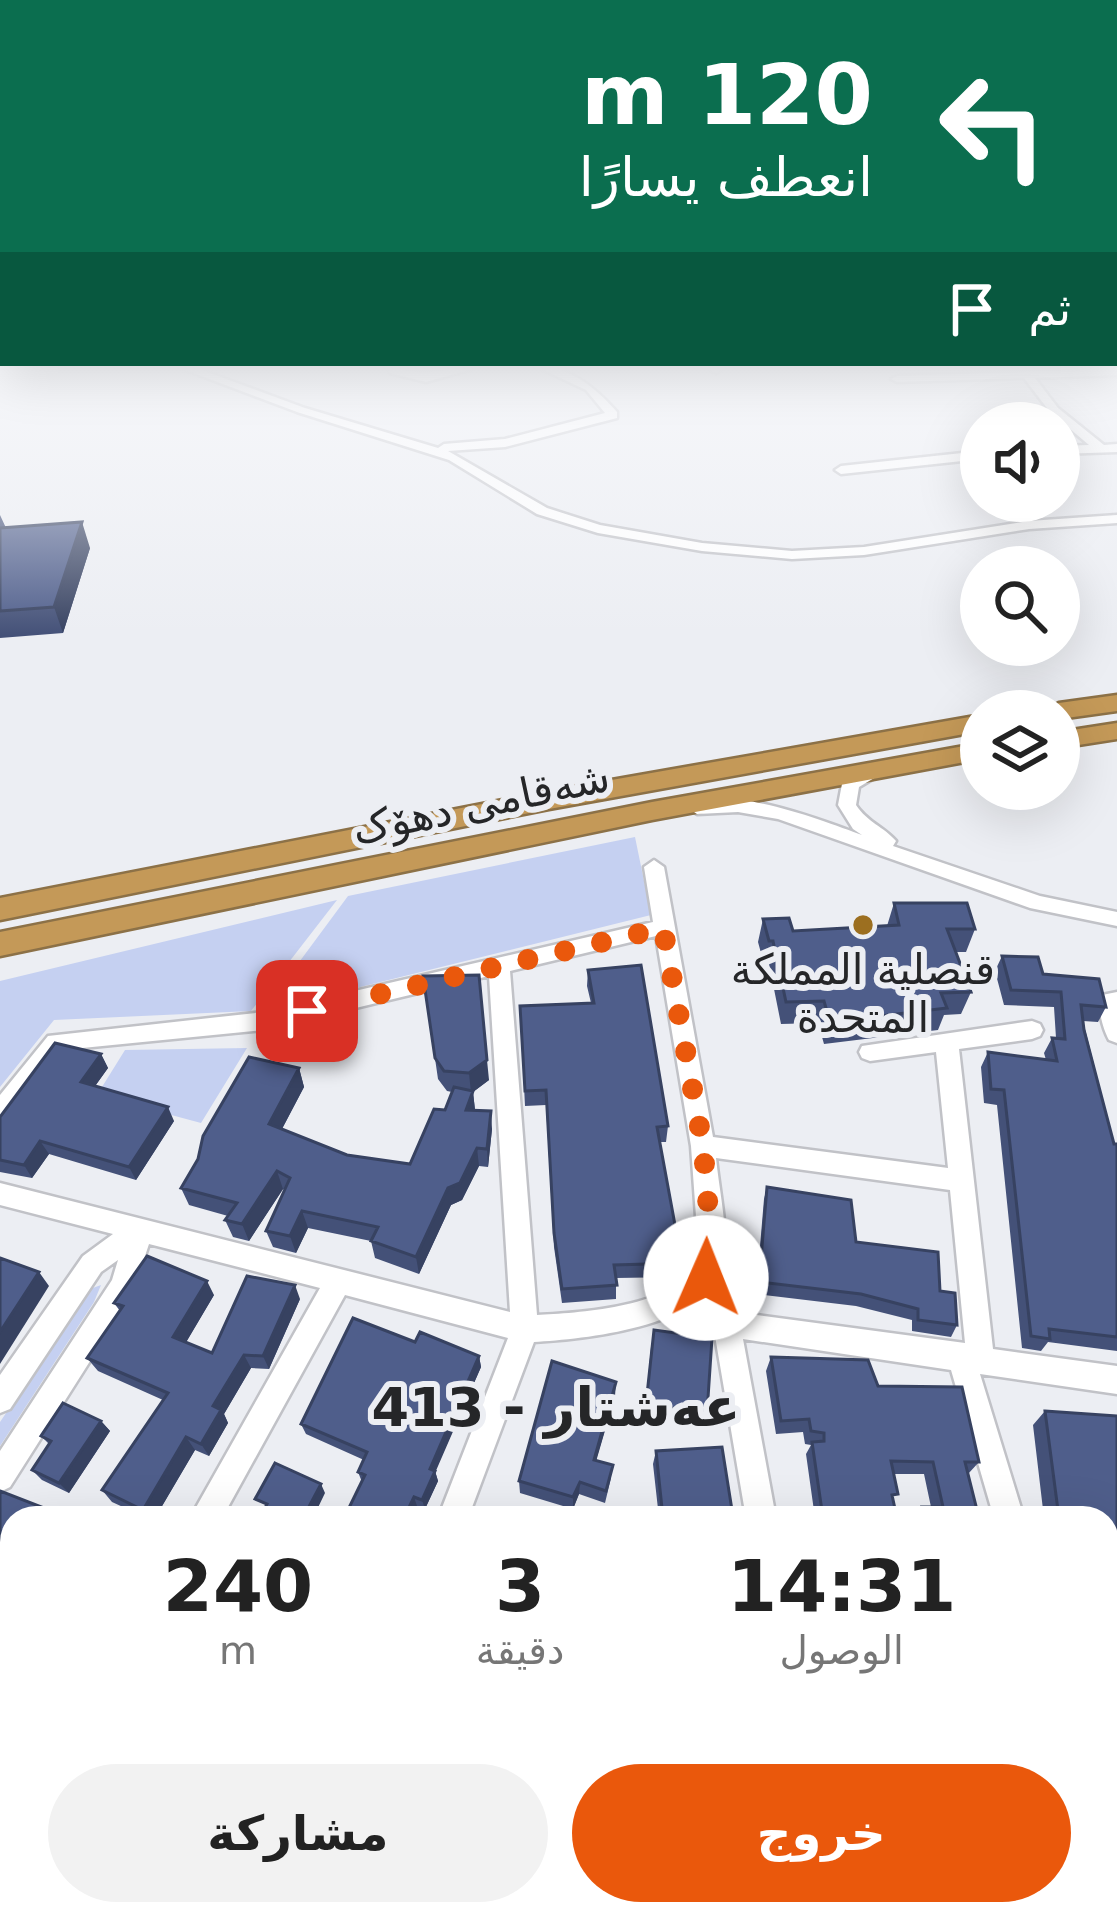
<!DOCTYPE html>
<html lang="ar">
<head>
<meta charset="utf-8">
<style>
  :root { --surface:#fff; --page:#f2f2f2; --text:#222; --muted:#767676; --accent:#ea580c }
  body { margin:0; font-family:"DejaVu Sans","Noto Naskh Arabic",sans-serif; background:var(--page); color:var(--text); direction:rtl; height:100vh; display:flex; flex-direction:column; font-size:45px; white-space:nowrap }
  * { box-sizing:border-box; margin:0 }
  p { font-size:39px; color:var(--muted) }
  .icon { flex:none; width:66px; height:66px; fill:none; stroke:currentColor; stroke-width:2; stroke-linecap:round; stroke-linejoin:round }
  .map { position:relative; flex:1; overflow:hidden; direction:ltr }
  .sheet { position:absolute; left:0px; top:1506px; width:1119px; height:420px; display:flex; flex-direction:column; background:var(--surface); border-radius:36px 36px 0 0; box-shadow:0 12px 48px #0002; direction:rtl }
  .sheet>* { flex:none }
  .guide { position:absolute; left:0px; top:0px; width:1119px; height:366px; box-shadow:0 12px 48px #0002; direction:rtl; background:#0b6e4f; color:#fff; overflow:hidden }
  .controls { position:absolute; left:960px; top:402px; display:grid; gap:24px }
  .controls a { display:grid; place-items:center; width:120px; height:120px; border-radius:50%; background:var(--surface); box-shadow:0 12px 48px #0002; font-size:60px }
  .pin { position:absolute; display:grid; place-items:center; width:102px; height:102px; color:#fff; margin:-51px; border-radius:24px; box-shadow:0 6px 18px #0006 }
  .me { position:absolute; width:132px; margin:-66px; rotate:1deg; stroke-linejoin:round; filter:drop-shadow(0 0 9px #0008) }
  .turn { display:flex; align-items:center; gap:42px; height:252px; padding:0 48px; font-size:54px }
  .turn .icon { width:156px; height:156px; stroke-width:2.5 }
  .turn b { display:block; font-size:84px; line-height:102px }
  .then { display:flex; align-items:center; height:114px; padding:0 48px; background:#0003; gap:24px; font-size:45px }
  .eta { display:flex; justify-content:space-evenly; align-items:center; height:204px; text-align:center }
  .eta b { font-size:72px; font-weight:700; line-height:84px }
  .cta { display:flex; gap:24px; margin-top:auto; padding:24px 48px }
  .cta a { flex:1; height:138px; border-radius:72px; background:var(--accent); color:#fff; font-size:48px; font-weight:700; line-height:138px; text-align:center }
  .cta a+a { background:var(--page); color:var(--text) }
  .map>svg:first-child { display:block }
</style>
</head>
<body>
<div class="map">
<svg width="1117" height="1926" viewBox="0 0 1117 1926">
  <rect width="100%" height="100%" fill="#eceef3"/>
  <!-- green -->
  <path fill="#c5d0f1" d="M 635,837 L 651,915 L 263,1011 L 348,896 Z
    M 337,900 L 251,1011 L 54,1020 L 0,1087 L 0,981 Z
    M 247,1048 L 201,1123 L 97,1095 L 125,1050 Z
    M 101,1285 L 94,1302 L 0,1446 L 0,1422 L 90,1289 Z"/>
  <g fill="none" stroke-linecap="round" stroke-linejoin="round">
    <!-- minor casing -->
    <g stroke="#c1c2c7" stroke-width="5">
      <path id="minor" d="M 175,366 L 191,366 L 305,408 L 438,448 L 444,444 L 505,439 L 605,413 L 586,390 L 535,366 C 570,366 596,388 617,412 L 617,418 L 505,447 L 448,451 L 547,508 L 600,525 L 702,543 L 792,551 L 864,547 L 1029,521 L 1117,515 L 1117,523 L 1029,529 L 864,555 L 792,559 L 702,551 L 598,533 L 537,514 L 449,460 L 297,412 Z
        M 388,366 L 399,366 L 400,369 C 434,378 449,366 483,366 L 426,382 L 390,373 Z
        M 714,366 L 727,366 L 716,373 L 710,370 Z
        M 1117,369 L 1117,375 L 1035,378 L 1058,408 L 1104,445 L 1117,444 L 1117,452 L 1059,454 L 1059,446 L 1089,445 L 1050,412 L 1024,378 L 897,382 L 891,379 L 897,376 Z
        M 981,451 L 981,459 L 841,474 L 835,470 L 841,466 Z
        M 877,765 L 886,771 L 859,787 L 856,805 C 867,822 884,827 896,841 L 893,846 L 1040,896 L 1117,912 L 1117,926 L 1030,908 L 778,819 L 738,812 L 697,814 L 688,808 C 723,781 823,821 862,835 L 853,829 L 838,805 L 842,784 Z
        M 654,860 L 664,867 L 713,1137 L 948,1168 L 936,1052 L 870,1061 L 862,1058 L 859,1052 L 862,1046 L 1032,1021 L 1040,1024 L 1043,1030 L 1040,1036 L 1032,1039 L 959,1049 L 993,1349 L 1117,1366 L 1117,1394 L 980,1374 L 1024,1518 L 994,1518 L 951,1370 L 743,1339 L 776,1518 L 746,1518 L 713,1324 L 717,1315 L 727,1311 L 965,1343 L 950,1190 L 716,1158 C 719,1188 728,1231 725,1260 C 717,1326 586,1339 534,1342 L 468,1518 L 438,1518 L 508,1338 L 345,1295 L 222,1518 L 190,1518 L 320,1288 L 149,1244 L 132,1295 L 10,1487 L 0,1492 L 0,1451 L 112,1280 L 118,1260 L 101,1272 L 10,1409 L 0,1413 L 0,1375 L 83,1256 L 113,1234 L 0,1205 L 0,1183 L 510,1312 L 489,976 L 264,1030 L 62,1050 L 8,1119 L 0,1122 L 0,1095 L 48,1036 L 264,1012 L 653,922 L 644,867 ZM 656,936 L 691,1146 L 699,1259 C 684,1306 580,1313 537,1315 L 510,971 Z
        M 1117,992 L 1117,1043 L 1109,1040 C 1103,1029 1096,1006 1102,995 Z
        M 1107,1600 L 1117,1602 L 1117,1634 L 1107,1632 Z
        M 0,1679 L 12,1680 L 12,1714 L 0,1713 Z
        M 1107,1801 L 1117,1805 L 1117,1866 L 1107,1862 Z
        M 34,1914 L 70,1914 L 68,1926 L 30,1926 Z
        M 815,1914 L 851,1914 L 854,1926 L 816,1926 Z"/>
    </g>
    <!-- highway casing -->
    <g stroke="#8c7147" stroke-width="5">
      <path id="highway" d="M 1117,695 L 1117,711 L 1059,719 L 1059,711 L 1046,711 L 1059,703 Z
        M 981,715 L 981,731 L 549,809 L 0,920 L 0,898 L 549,791 Z
        M 1117,723 L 1117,739 L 1059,748 L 1059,732 Z
        M 981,743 L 981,759 L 652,820 L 0,956 L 0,932 L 652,802 Z"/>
    </g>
    <!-- minor -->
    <use href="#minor" fill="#fff" fill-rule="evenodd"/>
    <!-- highway -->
    <use href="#highway" fill="#c49958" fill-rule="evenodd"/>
  </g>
  <!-- wall -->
  <path fill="#445178" d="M 0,515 L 6,528 L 90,548 L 63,633 L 0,638 Z
    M 894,903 L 975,929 L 966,952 L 955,952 L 971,992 L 961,1014 L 944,1015 L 938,1030 L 824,1044 L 818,1023 L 781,1024 L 769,964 L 764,964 L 758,942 L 763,919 L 793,931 L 887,926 Z
    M 1002,956 L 1043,974 L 1106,1007 L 1098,1022 L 1083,1021 L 1114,1144 L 1117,1144 L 1117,1351 L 1048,1342 L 1041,1351 L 1022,1348 L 997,1105 L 984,1103 L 981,1067 L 988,1052 L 1046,1060 L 1044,1053 L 1052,1038 L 1056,1038 L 1054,1007 L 1004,1005 L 995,971 Z
    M 588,970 L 668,1126 L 666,1142 L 660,1142 L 682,1263 L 679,1277 L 616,1278 L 616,1299 L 562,1303 L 554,1247 L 546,1105 L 525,1106 L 520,1006 L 591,1003 L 587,986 Z
    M 423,976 L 489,1080 L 473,1092 L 475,1110 L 492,1129 L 488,1167 L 479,1166 L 462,1200 L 451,1205 L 419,1274 L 375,1258 L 371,1241 L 308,1228 L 296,1253 L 273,1247 L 266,1231 L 285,1189 L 283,1189 L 249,1241 L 233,1237 L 225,1220 L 228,1216 L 189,1205 L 181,1188 L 299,1068 L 304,1087 L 282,1129 L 347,1155 L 410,1164 L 445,1110 L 452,1092 L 447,1091 L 438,1079 Z
    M 101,1054 L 108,1068 L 95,1086 L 174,1121 L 136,1180 L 49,1154 L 32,1178 L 0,1172 L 0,1117 Z
    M 767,1187 L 856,1242 L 940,1291 L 957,1325 L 951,1337 L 912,1331 L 912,1320 L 856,1306 L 756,1294 L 764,1199 Z
    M 214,1295 L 186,1342 L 212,1353 L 300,1299 L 269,1369 L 251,1368 L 224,1414 L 228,1423 L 209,1456 L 195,1450 L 155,1518 L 147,1518 L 112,1502 L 102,1490 L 163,1400 L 98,1371 L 87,1358 L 120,1311 L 114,1303 Z
    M 415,1342 L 479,1356 L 481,1367 L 435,1471 L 438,1481 L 425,1509 L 417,1506 L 411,1518 L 344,1518 L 362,1482 L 358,1472 L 364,1460 L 306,1434 L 301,1424 Z
    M 651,1347 L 707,1413 L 703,1429 L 644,1420 Z
    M 771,1357 L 878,1386 L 979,1462 L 968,1474 L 979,1518 L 914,1518 L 922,1507 L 931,1507 L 924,1474 L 894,1474 L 893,1500 L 897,1518 L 815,1518 L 806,1454 L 811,1445 L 805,1444 L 803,1432 L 776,1434 L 766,1371 Z
    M 615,1396 L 596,1460 L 611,1478 L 605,1503 L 579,1494 L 573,1509 L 520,1493 L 519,1481 Z
    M 1045,1411 L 1117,1416 L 1117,1555 L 1107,1554 L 1107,1518 L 1044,1518 L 1033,1425 Z
    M 101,1421 L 110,1431 L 69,1493 L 42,1480 L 32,1470 L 49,1444 L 41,1436 Z
    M 656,1451 L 732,1510 L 729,1518 L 659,1518 L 653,1464 Z
    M 303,1914 L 687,1914 L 687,1926 L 476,1925 Z
    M 726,1914 L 804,1914 L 806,1926 L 728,1926 Z
    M 999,1914 L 1115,1914 L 1086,1916 L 1091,1926 L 1008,1926 L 1006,1919 L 1000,1919 Z"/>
  <!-- shaded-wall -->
  <path fill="#374261" d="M 82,522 L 90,548 L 63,633 L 54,607 Z
    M 101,1054 L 108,1068 L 88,1096 L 81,1082 Z
    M 487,1060 L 489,1080 L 473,1092 L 475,1110 L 466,1110 L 471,1093 L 469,1073 Z
    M 299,1068 L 304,1087 L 275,1142 L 269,1124 Z
    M 168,1107 L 174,1121 L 136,1180 L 129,1167 Z
    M 491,1111 L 492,1129 L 488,1167 L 487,1149 Z
    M 40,1141 L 49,1154 L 32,1178 L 24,1165 Z
    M 477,1148 L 479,1166 L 462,1200 L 451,1205 L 419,1274 L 416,1257 L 448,1188 Z
    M 277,1171 L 283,1189 L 249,1241 L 242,1224 Z
    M 302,1211 L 308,1228 L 296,1253 L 290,1236 Z
    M 39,1272 L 49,1286 L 0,1364 L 0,1332 Z
    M 207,1281 L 214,1295 L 181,1351 L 173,1337 Z
    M 295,1285 L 300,1299 L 269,1369 L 263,1356 Z
    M 244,1355 L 251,1368 L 224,1414 L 228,1423 L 209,1456 L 201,1444 L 213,1406 Z
    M 479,1356 L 481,1367 L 435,1473 L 435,1471 L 438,1481 L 425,1509 L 422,1500 L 430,1469 Z
    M 616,1382 L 615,1396 L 593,1472 L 594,1460 Z
    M 101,1421 L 110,1431 L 69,1493 L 59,1483 Z
    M 186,1437 L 195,1450 L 155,1518 L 150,1518 L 143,1510 Z
    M 580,1482 L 579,1494 L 573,1509 L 573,1497 Z
    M 321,1484 L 325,1493 L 313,1518 L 303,1518 Z
    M 414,1497 L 417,1506 L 411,1518 L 404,1518 Z
    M 12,1622 L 12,1662 L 5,1675 L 0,1672 L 0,1642 Z
    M 212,1914 L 226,1914 L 217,1926 L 203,1926 Z"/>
  <!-- building -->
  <path fill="#4f5e8b" stroke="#374261" stroke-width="3" d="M 82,522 L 54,607 L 0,611 L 0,528 Z
    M 894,903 L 967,903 L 975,929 L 947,929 L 971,992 L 941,993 L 947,1008 L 830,1022 L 824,1001 L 786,1002 L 773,941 L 769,941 L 763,919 L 789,918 L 793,931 L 899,925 Z
    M 1002,956 L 1038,957 L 1043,974 L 1099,979 L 1106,1007 L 1081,1005 L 1084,1030 L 1114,1144 L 1117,1144 L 1117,1337 L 1049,1329 L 1050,1339 L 1031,1336 L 1004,1090 L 991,1089 L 988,1052 L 1057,1061 L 1052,1038 L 1065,1039 L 1061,992 L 1011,990 Z
    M 641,965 L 668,1126 L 657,1127 L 682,1263 L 614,1265 L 617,1285 L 562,1289 L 554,1233 L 546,1090 L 525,1091 L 520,1006 L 594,1003 L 588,970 Z
    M 479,975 L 487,1060 L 469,1073 L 444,1071 L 435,1058 L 423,976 Z
    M 55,1043 L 101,1054 L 81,1082 L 168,1107 L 129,1167 L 40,1141 L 24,1165 L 0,1160 L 0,1117 Z
    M 249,1057 L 299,1068 L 269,1124 L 347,1155 L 410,1164 L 434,1109 L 445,1110 L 454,1087 L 473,1091 L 466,1110 L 491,1111 L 487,1149 L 477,1148 L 460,1183 L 448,1188 L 416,1257 L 371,1241 L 378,1227 L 302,1211 L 290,1236 L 266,1231 L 290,1178 L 277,1171 L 242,1224 L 225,1220 L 237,1203 L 181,1188 L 198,1159 L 203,1136 Z
    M 767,1187 L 851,1200 L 856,1242 L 938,1252 L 940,1291 L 955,1293 L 957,1325 L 918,1320 L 918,1309 L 861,1294 L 759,1282 Z
    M 147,1256 L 207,1281 L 173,1337 L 212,1353 L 247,1276 L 295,1285 L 263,1356 L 244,1355 L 213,1406 L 221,1410 L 201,1444 L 186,1437 L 143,1510 L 102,1490 L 168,1393 L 87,1358 L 123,1306 L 114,1303 Z
    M 0,1258 L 39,1272 L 0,1332 Z
    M 353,1318 L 415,1342 L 420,1332 L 479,1356 L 430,1469 L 435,1471 L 422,1500 L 414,1497 L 404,1518 L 344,1518 L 365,1475 L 358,1472 L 367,1452 L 301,1424 Z
    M 654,1330 L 712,1338 L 707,1413 L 646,1404 Z
    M 771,1357 L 868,1360 L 878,1386 L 962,1387 L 979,1462 L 965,1462 L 979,1518 L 925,1518 L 922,1507 L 943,1507 L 933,1462 L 891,1461 L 898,1494 L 892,1495 L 897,1518 L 823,1518 L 812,1442 L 824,1441 L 824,1433 L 811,1431 L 809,1419 L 781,1421 Z
    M 552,1361 L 616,1382 L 594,1460 L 613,1465 L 606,1491 L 580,1482 L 573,1497 L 519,1481 Z
    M 63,1403 L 101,1421 L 59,1483 L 32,1470 L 51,1441 L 41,1436 Z
    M 1045,1411 L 1117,1416 L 1117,1543 L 1107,1542 L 1107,1518 L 1059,1518 Z
    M 722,1447 L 732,1510 L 717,1511 L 719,1518 L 663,1518 L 656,1451 Z
    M 275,1463 L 321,1484 L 303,1518 L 260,1518 L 267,1504 L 255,1499 Z
    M 0,1491 L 67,1517 L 12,1518 L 12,1622 L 0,1642 Z
    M 1107,1887 L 1115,1914 L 1085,1915 L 1091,1926 L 1024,1926 L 1022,1917 L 1016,1917 L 1015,1914 L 1107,1914 Z
    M 143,1914 L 212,1914 L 203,1926 L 152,1926 Z
    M 337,1914 L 687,1914 L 687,1926 L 580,1926 L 580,1924 L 473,1923 L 473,1926 L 352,1926 L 354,1915 Z
    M 732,1914 L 804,1914 L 806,1926 L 734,1926 Z"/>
  <!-- sky -->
  <linearGradient id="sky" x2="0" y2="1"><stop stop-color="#86aee1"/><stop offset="0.58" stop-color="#f6f7fa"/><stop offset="1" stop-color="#f6f7fa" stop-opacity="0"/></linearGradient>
  <rect width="1117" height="636" fill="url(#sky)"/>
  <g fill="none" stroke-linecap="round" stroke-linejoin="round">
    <!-- route -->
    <path stroke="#ea580c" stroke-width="21" stroke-dasharray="0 37.8" d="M 307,1011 L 663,928 L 703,1146 L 711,1240 L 706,1278"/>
  </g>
  <!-- markers -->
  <circle fill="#9c6f20" stroke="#eceef3" stroke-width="4.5" cx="863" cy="925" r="12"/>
  <g text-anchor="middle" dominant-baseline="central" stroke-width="12" stroke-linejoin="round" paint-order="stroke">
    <!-- street labels -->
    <g font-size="42" fill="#252628" stroke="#eceef3">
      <text transform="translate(481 803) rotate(-12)">شەقامی دهۆک</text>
    </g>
    <!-- poi labels -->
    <g font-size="42" fill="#252628" stroke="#eceef3">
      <text x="863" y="969">قنصلية المملكة<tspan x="863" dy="48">المتحدة</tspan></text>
    </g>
    <!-- near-neighbourhood labels -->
    <g font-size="54" font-weight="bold" fill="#252628" stroke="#eceef3">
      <text x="556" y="1407">عه‌شتار - 413</text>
    </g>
  </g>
</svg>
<div class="controls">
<a><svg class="icon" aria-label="sound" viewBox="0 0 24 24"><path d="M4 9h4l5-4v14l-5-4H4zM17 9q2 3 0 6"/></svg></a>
<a><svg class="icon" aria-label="search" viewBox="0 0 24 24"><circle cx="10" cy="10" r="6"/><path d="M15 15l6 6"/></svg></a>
<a><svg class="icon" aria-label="layers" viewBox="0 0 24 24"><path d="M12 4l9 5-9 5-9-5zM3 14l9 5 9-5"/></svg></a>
</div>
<div class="pin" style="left:307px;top:1011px;background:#d93025"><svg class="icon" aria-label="arrive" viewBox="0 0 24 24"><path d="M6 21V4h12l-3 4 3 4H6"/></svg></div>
<svg class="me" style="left:706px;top:1278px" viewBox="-20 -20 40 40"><circle r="19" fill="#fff"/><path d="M0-13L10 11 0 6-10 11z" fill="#ea580c"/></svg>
<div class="guide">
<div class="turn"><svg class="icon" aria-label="left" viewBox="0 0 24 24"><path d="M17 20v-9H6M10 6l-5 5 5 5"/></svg><div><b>120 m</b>انعطف يسارًا</div></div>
<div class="then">ثم<svg class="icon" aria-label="arrive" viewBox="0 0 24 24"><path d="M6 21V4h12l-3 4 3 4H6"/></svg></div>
</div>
<section class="sheet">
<div class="eta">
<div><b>14:31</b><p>الوصول</p></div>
<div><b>3</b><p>دقيقة</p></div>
<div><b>240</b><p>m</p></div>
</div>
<div class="cta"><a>خروج</a><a>مشاركة</a></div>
</section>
</div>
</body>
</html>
